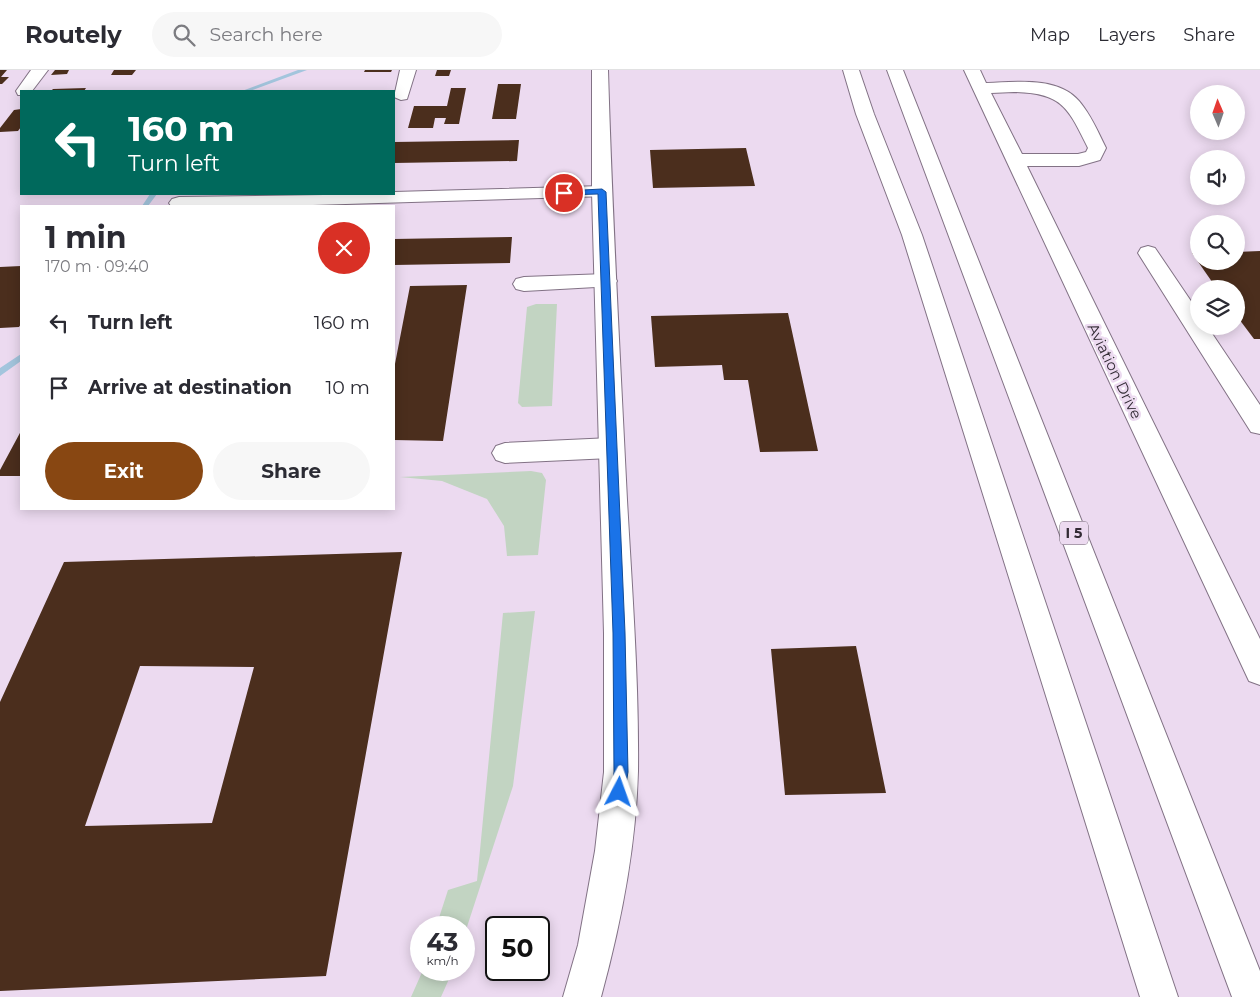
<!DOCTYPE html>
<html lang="en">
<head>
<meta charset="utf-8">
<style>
  :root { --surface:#fff; --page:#f7f7f7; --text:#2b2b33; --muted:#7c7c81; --line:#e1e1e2; --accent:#884712 }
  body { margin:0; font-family:Montserrat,sans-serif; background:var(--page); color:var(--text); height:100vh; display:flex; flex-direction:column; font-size:19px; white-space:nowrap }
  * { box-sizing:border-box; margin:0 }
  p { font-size:16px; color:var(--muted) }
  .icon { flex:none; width:28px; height:28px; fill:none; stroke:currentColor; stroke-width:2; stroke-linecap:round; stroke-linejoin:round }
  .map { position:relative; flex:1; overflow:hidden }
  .drawer { position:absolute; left:20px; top:135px; width:375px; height:305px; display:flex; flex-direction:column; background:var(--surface); border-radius:0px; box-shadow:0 2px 12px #0003 }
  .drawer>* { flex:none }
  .hud { position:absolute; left:20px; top:20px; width:375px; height:105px; border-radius:0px; box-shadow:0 2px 12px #0003; background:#00695c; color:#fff; overflow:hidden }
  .needle { width:32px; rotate:358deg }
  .fabs { position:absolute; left:1190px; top:15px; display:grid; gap:10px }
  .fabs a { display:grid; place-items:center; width:55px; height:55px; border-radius:50%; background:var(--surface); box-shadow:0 2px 12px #0003; font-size:25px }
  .speed { position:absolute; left:410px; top:846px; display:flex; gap:10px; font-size:25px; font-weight:700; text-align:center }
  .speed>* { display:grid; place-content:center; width:65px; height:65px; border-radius:50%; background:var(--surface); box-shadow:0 2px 12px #0003; line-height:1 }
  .speed small { font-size:12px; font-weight:400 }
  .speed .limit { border:2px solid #111; border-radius:8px; background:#fff; color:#111 }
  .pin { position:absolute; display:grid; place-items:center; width:42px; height:42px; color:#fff; margin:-21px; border:2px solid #fff; border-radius:50%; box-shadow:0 1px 5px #0007 }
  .me { position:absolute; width:55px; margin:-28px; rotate:4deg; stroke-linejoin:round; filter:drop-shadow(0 0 4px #0008) }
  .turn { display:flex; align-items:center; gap:18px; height:105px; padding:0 25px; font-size:22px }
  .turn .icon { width:65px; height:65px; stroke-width:2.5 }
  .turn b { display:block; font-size:35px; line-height:42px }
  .round { display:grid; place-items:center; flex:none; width:52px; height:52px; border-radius:26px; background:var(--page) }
  .head { display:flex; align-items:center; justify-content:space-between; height:85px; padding:0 25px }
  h1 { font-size:30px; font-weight:700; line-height:38px }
  .primary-button { display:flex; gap:10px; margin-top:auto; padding:10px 25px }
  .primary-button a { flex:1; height:58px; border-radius:30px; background:var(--accent); color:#fff; font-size:20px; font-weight:700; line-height:58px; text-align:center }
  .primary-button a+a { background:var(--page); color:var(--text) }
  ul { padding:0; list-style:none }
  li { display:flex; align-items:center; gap:15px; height:65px; padding:0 25px }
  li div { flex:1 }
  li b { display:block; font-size:19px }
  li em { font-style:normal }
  header { display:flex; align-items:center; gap:30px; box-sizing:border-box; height:70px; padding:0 25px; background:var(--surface); border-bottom:1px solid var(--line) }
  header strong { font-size:24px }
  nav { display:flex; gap:28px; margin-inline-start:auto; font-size:18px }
  .search { width:350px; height:45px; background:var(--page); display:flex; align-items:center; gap:12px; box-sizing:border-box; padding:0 18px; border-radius:28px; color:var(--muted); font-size:19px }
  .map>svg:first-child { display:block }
</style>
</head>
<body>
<header>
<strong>Routely</strong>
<div class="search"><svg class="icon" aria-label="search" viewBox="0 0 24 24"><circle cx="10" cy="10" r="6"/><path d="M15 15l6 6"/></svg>Search here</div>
<nav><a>Map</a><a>Layers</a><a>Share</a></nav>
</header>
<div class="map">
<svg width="1260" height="927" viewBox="0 0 1260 927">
  <rect width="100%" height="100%" fill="#ecdaf0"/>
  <!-- green -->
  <path fill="#c2d4c2" d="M 536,234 L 557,234 L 552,336 L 522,337 L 518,333 L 527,237 Z
    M 531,401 L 542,403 L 546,410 L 538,485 L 507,486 L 504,456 L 487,429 L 442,411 L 400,407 Z
    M 535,541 L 513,716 L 464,866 L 464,858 L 436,857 L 448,820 L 477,811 L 503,543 Z
    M 423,900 L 453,900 L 441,927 L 411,927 Z"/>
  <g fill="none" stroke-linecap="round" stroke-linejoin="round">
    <!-- stream -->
    <path fill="#a3c5dd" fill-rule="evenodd" d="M 298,0 L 307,0 L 250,21 L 242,21 Z
      M 150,124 L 157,124 L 148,136 L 142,136 Z
      M 21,284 L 21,291 L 0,306 L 0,298 Z"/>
  </g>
  <!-- building -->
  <path fill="#4b2e1d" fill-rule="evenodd" d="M 0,0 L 7,0 L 1,7 L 9,7 L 2,14 L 0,14 Z
    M 55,0 L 69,0 L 67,4 L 51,5 Z
    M 114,0 L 136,0 L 132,5 L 111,5 Z
    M 365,0 L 392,0 L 391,2 L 364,2 Z
    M 437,0 L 451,0 L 449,6 L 435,6 Z
    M 498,14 L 521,14 L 516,49 L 492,49 Z
    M 86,18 L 84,21 L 51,21 L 53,19 Z
    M 451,18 L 466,18 L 459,54 L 444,54 L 446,48 L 435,48 L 433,58 L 408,58 L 414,36 L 447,36 Z
    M 21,39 L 21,57 L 18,61 L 0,62 L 0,58 L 14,40 Z
    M 519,70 L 517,91 L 394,93 L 394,72 Z
    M 746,78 L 755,116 L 653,118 L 650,80 Z
    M 512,167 L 510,193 L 394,195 L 394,169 Z
    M 1260,181 L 1260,269 L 1254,269 L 1236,245 L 1236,219 L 1217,219 L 1192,183 L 1199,183 L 1199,191 L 1236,191 L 1236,182 Z
    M 21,196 L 21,254 L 19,257 L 0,258 L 0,197 Z
    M 467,215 L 443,371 L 394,370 L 394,299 L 410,216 Z
    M 788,243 L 818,381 L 760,382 L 748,310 L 724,310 L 722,295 L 655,297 L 651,246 Z
    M 21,361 L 21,406 L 0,406 L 0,400 Z
    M 402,482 L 326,906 L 0,921 L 0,632 L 64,492 ZM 140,596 L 254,597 L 212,753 L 85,756 Z
    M 856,576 L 886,723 L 785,725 L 771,579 Z"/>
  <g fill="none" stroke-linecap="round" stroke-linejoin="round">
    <!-- minor casing -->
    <g stroke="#827285" stroke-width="2">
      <path id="minor" d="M 31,0 L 48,0 L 32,21 L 21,21 L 21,25 L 18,25 L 16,21 Z
        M 400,0 L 416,0 L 407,29 L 401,30 L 394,27 Z
        M 964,0 L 980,0 L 986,13 C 1015,12 1058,6 1079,31 C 1091,45 1098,62 1106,78 L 1100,90 L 1079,96 L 1027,96 L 1260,569 L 1260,615 L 1249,611 ZM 1014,22 C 1063,23 1068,38 1088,78 L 1086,82 L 1078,84 L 1022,84 L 991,23 Z
        M 602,116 L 609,118 L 612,122 L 609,126 L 280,136 L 171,136 L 169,133 L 172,129 L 179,127 L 394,124 L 394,122 Z
        M 1148,176 L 1155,178 L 1199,243 L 1199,256 L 1207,256 L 1260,335 L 1260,364 L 1251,362 L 1138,183 L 1141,178 Z
        M 606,204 L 614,206 L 617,211 L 614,216 L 524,221 L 516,219 L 513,214 L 516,209 L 524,207 Z
        M 611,368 L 620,371 L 624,378 L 620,385 L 611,388 L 505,393 L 496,390 L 492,383 L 496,376 L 505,373 Z"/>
    </g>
    <!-- major casing -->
    <g stroke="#827285" stroke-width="2">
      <path id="major" d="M 592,0 L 608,0 C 612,143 620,287 627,430 C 632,520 639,611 638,701 C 636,777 621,854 601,927 L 563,927 L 578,875 L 595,781 L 604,702 L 604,563 L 592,122 Z"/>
    </g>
    <!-- highway casing -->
    <g stroke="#827285" stroke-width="2">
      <path id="highway" d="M 843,0 L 859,0 L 874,44 L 922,165 L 1178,927 L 1140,927 L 902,165 L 856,44 Z
        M 887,0 L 903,0 L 1260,901 L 1260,927 L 1232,927 Z"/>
    </g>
    <!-- minor -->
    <use href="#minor" fill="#fff" fill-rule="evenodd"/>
    <!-- major -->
    <use href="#major" fill="#fff" fill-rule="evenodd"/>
    <!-- highway -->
    <use href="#highway" fill="#fff" fill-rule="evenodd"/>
  </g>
  <!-- route -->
  <path fill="#1a73e8" stroke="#114b97" d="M 602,119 L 606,122 L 625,563 L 628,702 L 624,726 L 619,728 L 614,726 L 612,722 L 614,702 L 613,563 L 598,124 L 564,125 L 560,123 L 564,121 Z"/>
  <g text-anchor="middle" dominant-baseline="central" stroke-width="5" stroke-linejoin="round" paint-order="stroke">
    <!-- shield labels -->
    <rect fill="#ecdaf0" stroke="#6a606c" stroke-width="1" x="1060" y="451.5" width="28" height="23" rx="4"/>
    <g font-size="14" font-weight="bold" fill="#322b34">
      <text x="1074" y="463">I 5</text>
    </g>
    <!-- street labels -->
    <g font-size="15" fill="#322b34" stroke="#ecdaf0">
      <text transform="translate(1115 301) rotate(64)">Aviation Drive</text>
    </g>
  </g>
</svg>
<div class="fabs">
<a><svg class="needle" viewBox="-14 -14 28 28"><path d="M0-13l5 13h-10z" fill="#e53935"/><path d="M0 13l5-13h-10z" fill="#7c7c81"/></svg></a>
<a><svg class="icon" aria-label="sound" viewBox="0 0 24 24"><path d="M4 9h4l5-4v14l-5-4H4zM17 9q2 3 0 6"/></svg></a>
<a><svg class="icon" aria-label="search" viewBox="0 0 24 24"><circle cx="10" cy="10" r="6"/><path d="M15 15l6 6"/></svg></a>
<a><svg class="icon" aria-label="layers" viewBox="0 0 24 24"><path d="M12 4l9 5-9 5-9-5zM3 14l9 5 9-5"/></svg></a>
</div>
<div class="speed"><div>43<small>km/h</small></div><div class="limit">50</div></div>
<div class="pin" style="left:564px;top:123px;background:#d93025"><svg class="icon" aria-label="arrive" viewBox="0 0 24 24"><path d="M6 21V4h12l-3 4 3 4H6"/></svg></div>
<svg class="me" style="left:619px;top:722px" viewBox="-20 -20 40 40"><path d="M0-17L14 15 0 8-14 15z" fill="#1a73e8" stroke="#fff" stroke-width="4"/></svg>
<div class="hud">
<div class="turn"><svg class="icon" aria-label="left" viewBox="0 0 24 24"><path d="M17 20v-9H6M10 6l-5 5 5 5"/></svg><div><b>160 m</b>Turn left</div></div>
</div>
<section class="drawer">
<div class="head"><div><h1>1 min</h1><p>170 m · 09:40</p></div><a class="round" style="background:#d93025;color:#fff"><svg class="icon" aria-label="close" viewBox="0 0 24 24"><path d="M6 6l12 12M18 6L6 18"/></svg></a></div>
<ul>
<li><svg class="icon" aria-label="left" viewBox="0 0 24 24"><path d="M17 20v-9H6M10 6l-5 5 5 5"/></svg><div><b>Turn left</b></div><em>160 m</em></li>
<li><svg class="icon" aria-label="arrive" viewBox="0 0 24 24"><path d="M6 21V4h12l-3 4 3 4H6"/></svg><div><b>Arrive at destination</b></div><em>10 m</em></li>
</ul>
<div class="primary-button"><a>Exit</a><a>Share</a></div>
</section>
</div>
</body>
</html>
